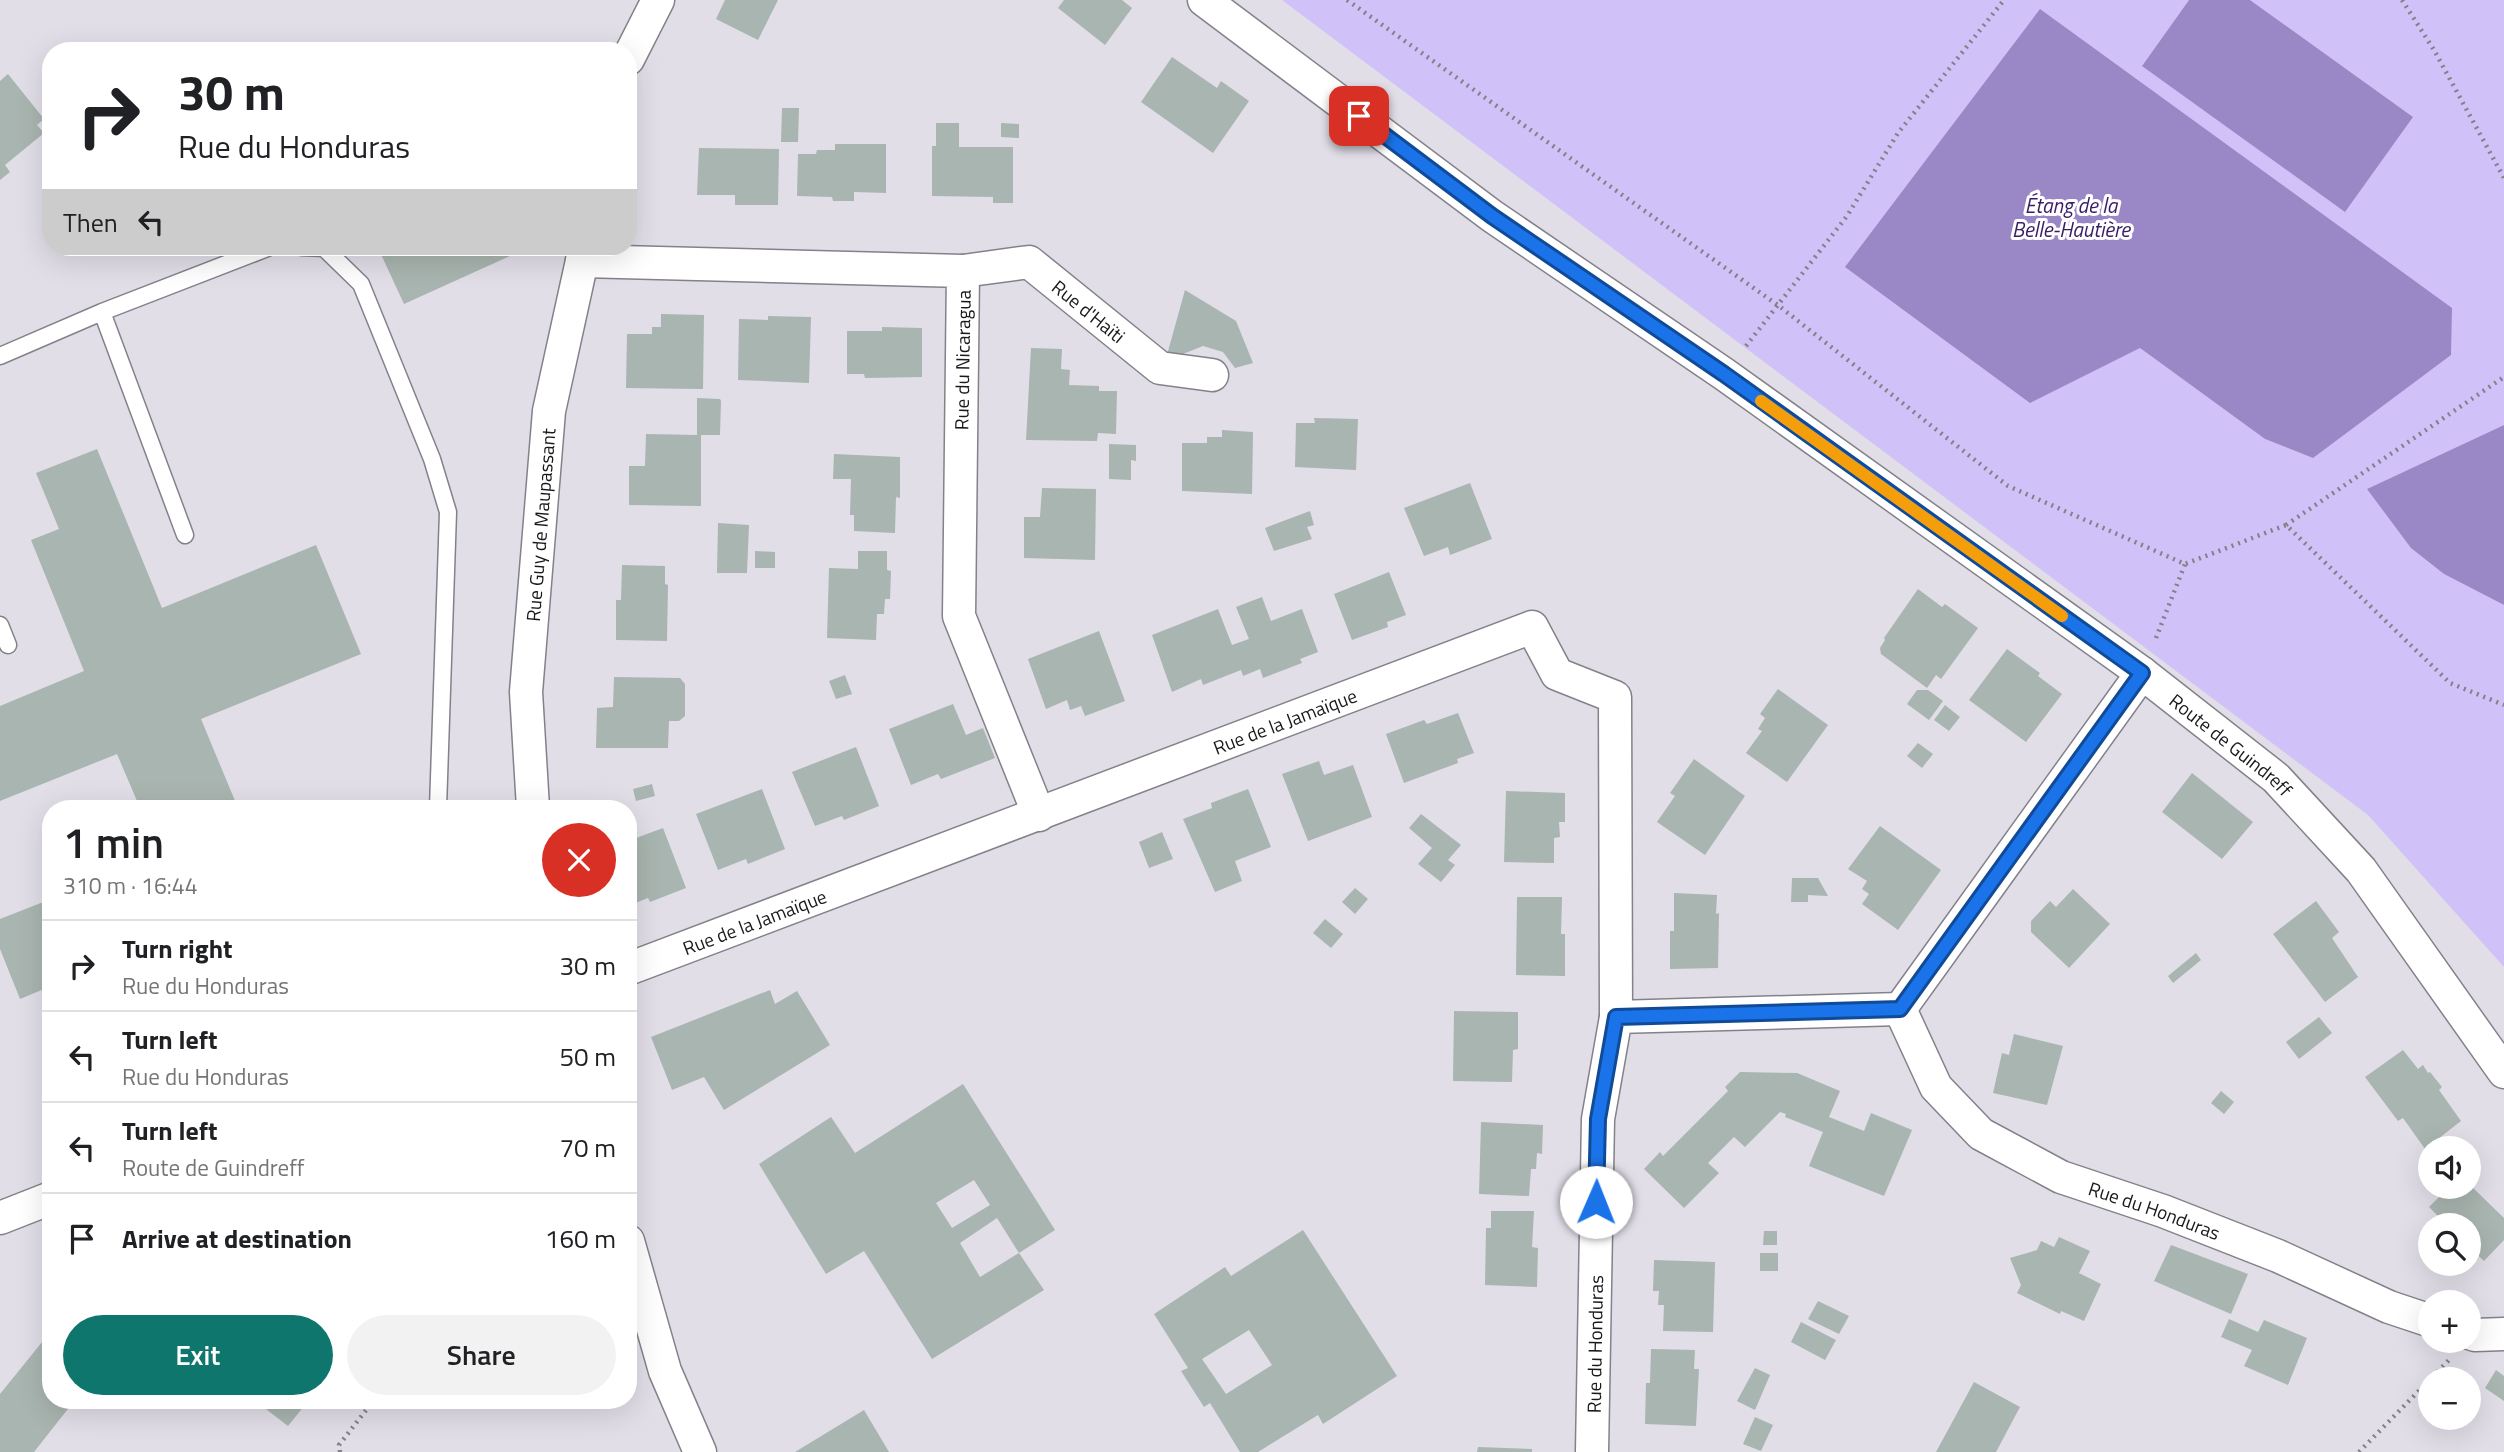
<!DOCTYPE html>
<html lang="en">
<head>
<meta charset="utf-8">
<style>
  :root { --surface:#fff; --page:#f2f2f2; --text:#202124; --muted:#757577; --line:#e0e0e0; --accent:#0f766e }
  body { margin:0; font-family:"Titillium Web",sans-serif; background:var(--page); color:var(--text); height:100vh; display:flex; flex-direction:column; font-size:26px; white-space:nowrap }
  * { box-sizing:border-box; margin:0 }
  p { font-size:23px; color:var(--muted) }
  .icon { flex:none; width:38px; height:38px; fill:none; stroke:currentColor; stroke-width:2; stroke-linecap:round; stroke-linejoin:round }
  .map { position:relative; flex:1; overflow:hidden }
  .sheet { position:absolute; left:42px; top:800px; width:595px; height:609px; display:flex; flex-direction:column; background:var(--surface); border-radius:28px; box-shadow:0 7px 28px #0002 }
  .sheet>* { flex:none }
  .hud { position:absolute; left:42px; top:42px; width:595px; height:214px; border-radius:28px; box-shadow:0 7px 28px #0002; background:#fff; color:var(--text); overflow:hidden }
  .controls { position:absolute; left:2418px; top:1136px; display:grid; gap:14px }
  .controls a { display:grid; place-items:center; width:63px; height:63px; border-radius:50%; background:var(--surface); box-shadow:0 7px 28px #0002; font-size:35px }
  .pin { position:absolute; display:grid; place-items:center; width:60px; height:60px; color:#fff; margin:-30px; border-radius:14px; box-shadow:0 4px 10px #0006 }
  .me { position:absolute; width:77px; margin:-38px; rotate:1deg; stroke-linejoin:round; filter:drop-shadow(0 0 5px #0008) }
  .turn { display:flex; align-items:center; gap:24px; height:147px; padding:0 21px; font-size:32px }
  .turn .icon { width:91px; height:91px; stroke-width:2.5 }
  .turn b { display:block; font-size:49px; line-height:60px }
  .then { display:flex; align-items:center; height:66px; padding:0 21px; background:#0003; gap:14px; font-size:26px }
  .round { display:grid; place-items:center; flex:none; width:74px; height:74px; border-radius:37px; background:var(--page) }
  .head { display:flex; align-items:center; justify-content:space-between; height:119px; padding:0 21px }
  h1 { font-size:42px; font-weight:600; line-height:52px }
  .button { display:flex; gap:14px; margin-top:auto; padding:14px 21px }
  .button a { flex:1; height:80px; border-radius:42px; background:var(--accent); color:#fff; font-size:28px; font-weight:600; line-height:80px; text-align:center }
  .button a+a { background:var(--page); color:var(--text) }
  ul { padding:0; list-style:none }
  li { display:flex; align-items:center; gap:21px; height:91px; padding:0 21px; border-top:2px solid var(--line) }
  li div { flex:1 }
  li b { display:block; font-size:26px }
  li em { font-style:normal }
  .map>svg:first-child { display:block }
</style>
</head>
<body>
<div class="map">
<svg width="2504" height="1452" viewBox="0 0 2504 1452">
  <rect width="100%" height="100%" fill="#e1dee8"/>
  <!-- green -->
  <path fill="#d0c2f8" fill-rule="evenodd" d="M 1282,0 L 2189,0 L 2142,66 L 2413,117 L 2250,0 L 2504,0 L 2504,425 L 2367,489 L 2444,574 L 2504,605 L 2504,967 L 2368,815 ZM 2140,348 L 2313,458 L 2265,439 Z"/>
  <!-- water -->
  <path fill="#9a88c6" d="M 2189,0 L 2250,0 L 2413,117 L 2345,212 L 2142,66 Z
    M 2040,9 L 2452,308 L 2451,355 L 2313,458 L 2265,439 L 2140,348 L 2030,403 L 1845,267 Z
    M 2504,425 L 2504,605 L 2444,574 L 2411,548 L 2367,489 Z"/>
  <!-- building -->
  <path fill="#a9b5b0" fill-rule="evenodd" d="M 725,0 L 778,0 L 758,40 L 716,19 Z
    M 1064,0 L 1122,0 L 1132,8 L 1105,45 L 1058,8 Z
    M 1172,57 L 1217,88 L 1221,81 L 1249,101 L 1213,153 L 1141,102 Z
    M 8,74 L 44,119 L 37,125 L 44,133 L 5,165 L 10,172 L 0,180 L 0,81 Z
    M 782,108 L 799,108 L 798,142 L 781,142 Z
    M 936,123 L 959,123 L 959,147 L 1013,147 L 1013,203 L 993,203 L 993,197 L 932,196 L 932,146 L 936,146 Z
    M 1001,123 L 1019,124 L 1019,138 L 1001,137 Z
    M 835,144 L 886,144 L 886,193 L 854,192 L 854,201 L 833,201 L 832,197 L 797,196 L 798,154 L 816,154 L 817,150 L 835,150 Z
    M 699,148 L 779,149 L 778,205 L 735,205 L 735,195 L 697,195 Z
    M 387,247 L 508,247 L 512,255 L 404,304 L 379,250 Z
    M 1185,290 L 1236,321 L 1253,363 L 1235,368 L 1223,352 L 1203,346 L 1178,356 L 1167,355 Z
    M 661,314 L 704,315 L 703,389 L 626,388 L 627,334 L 652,334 L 652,327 L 661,327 Z
    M 768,316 L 811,317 L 809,383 L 738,380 L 739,319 L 768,320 Z
    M 882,327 L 922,328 L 922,377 L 865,378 L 864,374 L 847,374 L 847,331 L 882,331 Z
    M 1031,348 L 1062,349 L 1061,369 L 1070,370 L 1069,385 L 1099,386 L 1099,391 L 1117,391 L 1116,434 L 1098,433 L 1097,441 L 1026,440 Z
    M 697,398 L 720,399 L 721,401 L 720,435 L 701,435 L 701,506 L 629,505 L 629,466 L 645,466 L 646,434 L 697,435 Z
    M 1314,418 L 1358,419 L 1356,470 L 1295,467 L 1296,423 L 1315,423 Z
    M 1222,430 L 1253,432 L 1252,494 L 1182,491 L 1182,443 L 1207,443 L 1207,437 L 1222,437 Z
    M 1109,444 L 1136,445 L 1136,461 L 1131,460 L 1131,480 L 1109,479 Z
    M 97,449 L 162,608 L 316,545 L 361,654 L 201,719 L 238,808 L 140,808 L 117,754 L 0,801 L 0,706 L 84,671 L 31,540 L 59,529 L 36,473 Z
    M 834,454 L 900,457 L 900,498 L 896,497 L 895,533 L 854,531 L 854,515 L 850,515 L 851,479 L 833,479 Z
    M 1470,483 L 1492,539 L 1450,555 L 1448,547 L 1424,556 L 1404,508 Z
    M 1042,488 L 1096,489 L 1095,560 L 1024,558 L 1024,517 L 1040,517 Z
    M 1310,511 L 1314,525 L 1307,527 L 1312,539 L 1274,551 L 1265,528 Z
    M 718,523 L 749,525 L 747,573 L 717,573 Z
    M 755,551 L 775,552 L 775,568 L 755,568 Z
    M 858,551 L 887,551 L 887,570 L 891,571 L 890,599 L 885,599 L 884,614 L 877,614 L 876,640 L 827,638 L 829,568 L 858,569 Z
    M 622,565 L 665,566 L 665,584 L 668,585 L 667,641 L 616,640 L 616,600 L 621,600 Z
    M 1389,572 L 1406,615 L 1387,622 L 1388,627 L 1352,640 L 1334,594 Z
    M 1918,589 L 1942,607 L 1945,604 L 1978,628 L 1941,679 L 1936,675 L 1927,688 L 1881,654 L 1880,648 L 1885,640 L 1884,638 Z
    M 1262,597 L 1271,621 L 1302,609 L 1318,652 L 1300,659 L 1302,663 L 1263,678 L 1260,669 L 1243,676 L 1241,670 L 1203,685 L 1201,679 L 1172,692 L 1152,635 L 1218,609 L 1232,645 L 1249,639 L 1236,607 Z
    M 1099,631 L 1125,701 L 1085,716 L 1081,706 L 1070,710 L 1067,700 L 1046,709 L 1028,659 Z
    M 2007,649 L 2040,673 L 2038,676 L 2062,694 L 2026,742 L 1969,700 Z
    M 845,675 L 852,694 L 836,699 L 829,681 Z
    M 614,677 L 680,678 L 685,684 L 685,716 L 679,721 L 669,721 L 668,748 L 596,748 L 597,708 L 613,707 Z
    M 1778,689 L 1828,725 L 1787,782 L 1746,753 L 1762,731 L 1758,729 L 1765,718 L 1760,714 Z
    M 1917,690 L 1928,690 L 1943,701 L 1929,720 L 1907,704 Z
    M 953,704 L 966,735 L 983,728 L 995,758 L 941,779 L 938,774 L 911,785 L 889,729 Z
    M 1945,705 L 1960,717 L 1949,731 L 1934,720 Z
    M 1458,713 L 1474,753 L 1457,759 L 1458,763 L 1404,783 L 1386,734 L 1424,720 L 1427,724 Z
    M 1918,743 L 1933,754 L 1922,768 L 1907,756 Z
    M 856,747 L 879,806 L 844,820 L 842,816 L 815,826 L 792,772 Z
    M 1694,759 L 1745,796 L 1705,855 L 1657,822 L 1675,796 L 1670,793 Z
    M 1319,761 L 1324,775 L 1353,765 L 1372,817 L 1308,841 L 1282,774 Z
    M 2192,773 L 2253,822 L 2222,859 L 2162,812 Z
    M 652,784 L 655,796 L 636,801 L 633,789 Z
    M 762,789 L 785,849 L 748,864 L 746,859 L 718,870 L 696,814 Z
    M 1248,789 L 1271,847 L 1235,861 L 1242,881 L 1215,892 L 1183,819 L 1212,808 L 1211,803 Z
    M 1506,791 L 1565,793 L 1565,822 L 1559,822 L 1560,837 L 1554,838 L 1554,863 L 1504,862 Z
    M 1421,814 L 1461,845 L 1448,860 L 1455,865 L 1441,882 L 1418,864 L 1432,848 L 1409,828 Z
    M 1880,826 L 1941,870 L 1898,930 L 1862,904 L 1869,894 L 1862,889 L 1867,881 L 1848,869 Z
    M 663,828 L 686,888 L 650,902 L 648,898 L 628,906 L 628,841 Z
    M 1162,832 L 1173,859 L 1149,868 L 1139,842 Z
    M 1792,878 L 1818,878 L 1828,896 L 1808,895 L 1808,902 L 1791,902 Z
    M 1355,888 L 1368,899 L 1355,914 L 1342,902 Z
    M 2073,889 L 2110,924 L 2069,968 L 2031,932 L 2031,921 L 2050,901 L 2056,907 Z
    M 1674,893 L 1717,895 L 1716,914 L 1719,913 L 1718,968 L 1670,969 L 1670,931 L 1674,931 Z
    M 1517,897 L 1562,897 L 1561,934 L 1565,934 L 1565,976 L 1516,975 Z
    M 51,899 L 51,1006 L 44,989 L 20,999 L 0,949 L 0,919 Z
    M 2316,901 L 2339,932 L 2332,938 L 2358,977 L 2325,1002 L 2273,934 Z
    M 1325,919 L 1343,934 L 1331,948 L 1313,933 Z
    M 2196,953 L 2201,960 L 2173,983 L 2168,976 Z
    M 770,990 L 775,1004 L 797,991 L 830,1045 L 724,1110 L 704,1077 L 672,1090 L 651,1037 Z
    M 1454,1011 L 1518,1012 L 1518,1049 L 1513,1050 L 1512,1082 L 1453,1081 Z
    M 2319,1017 L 2332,1033 L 2299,1059 L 2286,1042 Z
    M 2014,1034 L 2063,1046 L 2047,1105 L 1993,1093 L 2002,1053 L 2009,1055 Z
    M 2403,1050 L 2418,1069 L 2423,1065 L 2428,1073 L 2430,1072 L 2442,1087 L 2439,1090 L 2461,1121 L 2425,1149 L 2403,1118 L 2398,1121 L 2365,1077 Z
    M 1740,1072 L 1797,1073 L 1840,1091 L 1829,1117 L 1864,1131 L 1871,1113 L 1912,1130 L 1884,1196 L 1809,1166 L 1823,1132 L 1785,1117 L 1786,1114 L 1780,1112 L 1745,1147 L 1734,1137 L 1708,1163 L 1719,1173 L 1684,1208 L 1644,1169 L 1660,1152 L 1663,1156 L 1728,1091 L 1725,1087 Z
    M 963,1084 L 1055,1230 L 1019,1253 L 1044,1290 L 932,1359 L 864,1251 L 826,1274 L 759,1164 L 831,1117 L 855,1153 ZM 974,1180 L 990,1205 L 952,1228 L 936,1203 ZM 997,1218 L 1019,1253 L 980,1277 L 960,1243 Z
    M 2221,1091 L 2234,1102 L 2224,1114 L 2211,1103 Z
    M 1481,1122 L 1543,1125 L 1542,1154 L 1537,1153 L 1536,1169 L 1531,1169 L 1529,1196 L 1479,1194 Z
    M 2469,1184 L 2504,1218 L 2504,1240 L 2484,1261 L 2469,1247 L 2469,1225 L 2447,1225 L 2429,1207 L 2450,1186 L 2469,1186 Z
    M 1491,1211 L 1534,1211 L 1532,1247 L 1538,1248 L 1537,1287 L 1485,1285 L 1486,1228 L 1491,1228 Z
    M 1303,1230 L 1397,1376 L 1323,1424 L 1318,1415 L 1258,1452 L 1240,1452 L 1210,1403 L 1204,1407 L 1181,1371 L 1188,1368 L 1154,1314 L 1225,1267 L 1231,1276 ZM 1249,1330 L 1272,1365 L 1226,1394 L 1202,1359 Z
    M 1764,1231 L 1777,1231 L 1777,1245 L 1763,1245 Z
    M 2059,1237 L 2090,1251 L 2079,1273 L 2101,1284 L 2084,1321 L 2061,1311 L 2060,1314 L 2017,1293 L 2021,1285 L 2010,1258 L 2037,1250 L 2041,1241 L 2054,1247 Z
    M 2171,1245 L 2248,1274 L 2231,1314 L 2154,1281 Z
    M 1760,1253 L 1778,1253 L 1778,1271 L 1760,1271 Z
    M 1654,1260 L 1715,1262 L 1713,1332 L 1663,1331 L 1664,1305 L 1658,1305 L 1659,1291 L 1653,1291 Z
    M 1818,1301 L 1849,1316 L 1839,1334 L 1808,1319 Z
    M 2229,1319 L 2258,1332 L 2264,1320 L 2307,1338 L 2288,1385 L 2244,1366 L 2252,1350 L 2221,1337 Z
    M 1801,1322 L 1836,1340 L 1825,1360 L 1791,1342 Z
    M 51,1331 L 51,1400 L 75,1400 L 34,1452 L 0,1452 L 0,1394 Z
    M 1651,1349 L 1695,1350 L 1694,1369 L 1699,1369 L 1696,1426 L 1645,1424 L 1646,1383 L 1650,1383 Z
    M 1755,1368 L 1770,1375 L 1755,1410 L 1737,1401 Z
    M 2496,1370 L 2504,1376 L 2504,1401 L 2485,1388 Z
    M 1974,1382 L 2020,1407 L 1996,1452 L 1936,1452 Z
    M 254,1400 L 309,1400 L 288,1426 Z
    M 864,1410 L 889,1452 L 795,1452 Z
    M 1755,1417 L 1773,1425 L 1761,1451 L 1743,1444 Z
    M 1478,1447 L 1532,1449 L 1532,1452 L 1477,1452 Z"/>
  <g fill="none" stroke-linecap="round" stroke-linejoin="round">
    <!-- lane casing -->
    <g stroke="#83818a" stroke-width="19">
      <path id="lane" d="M 301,247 L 324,248 L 361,284 L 432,459 L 448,512 L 438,808
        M 0,356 L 102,312
        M 185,535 L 102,312 L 270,247
        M 0,625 L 8,645"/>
    </g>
    <!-- street casing -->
    <g stroke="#83818a" stroke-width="35">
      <g id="street">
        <path id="s1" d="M 1204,0 L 1492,216 L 1724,374 L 2142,673 L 2276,778 L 2361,870 L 2504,1072"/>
        <path d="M 628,59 L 658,0"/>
        <path d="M 582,261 L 963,271 L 959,616 L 1039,815"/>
        <path id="s2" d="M 963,271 L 1029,262 L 1160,368 L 1212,375"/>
        <path id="s3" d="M 533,808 L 526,692 L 549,411 L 585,247"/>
        <path id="s4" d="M 628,969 L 1532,627 L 1557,674 L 1615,697 L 1616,1017"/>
        <path id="s5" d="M 1900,1009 L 1936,1087 L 1981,1134 L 2061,1177 L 2163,1211 L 2278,1256 L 2389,1307 L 2431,1321"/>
        <path d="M 0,1218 L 51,1198"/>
        <path d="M 628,1241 L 665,1371 L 700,1452"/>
        <path d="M 2469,1333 L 2475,1335 L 2504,1334"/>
        <path id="s6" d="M 1592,1452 L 1598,1119 L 1616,1017 L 1900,1009 L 2142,673"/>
      </g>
    </g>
    <!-- path -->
    <path stroke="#838188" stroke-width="4.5" stroke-dasharray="2 5" stroke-linecap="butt" d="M 1347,0 L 1779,306 L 2008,486 L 2185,564 L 2286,525 L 2450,683 L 2504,705
      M 2402,0 L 2434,50 L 2504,178
      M 1746,346 L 1847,216 L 1898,133 L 2004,0
      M 2286,525 L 2504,377
      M 2156,638 L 2185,564
      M 340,1452 L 339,1445 L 374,1400
      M 2359,1452 L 2449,1360"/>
    <!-- lane -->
    <use href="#lane" stroke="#fff" stroke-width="16"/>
    <!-- street -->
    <use href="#street" stroke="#fff" stroke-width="32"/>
  </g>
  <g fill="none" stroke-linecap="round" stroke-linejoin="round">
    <!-- route casing -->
    <g stroke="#114b97" stroke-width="18">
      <path id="route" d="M 1359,116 L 1492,216 L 1724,374 L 2142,673 L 1900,1009 L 1616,1017 L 1598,1119 L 1596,1202"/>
    </g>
    <!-- route -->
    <use href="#route" stroke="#1a73e8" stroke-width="12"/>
    <!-- slow -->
    <path stroke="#f59e0b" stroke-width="12" d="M 1761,401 L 2062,616"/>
  </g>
  <g text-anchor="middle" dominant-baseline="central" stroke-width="6" stroke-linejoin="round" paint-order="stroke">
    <!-- street labels -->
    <g font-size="19" fill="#19181c" stroke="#fff">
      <text stroke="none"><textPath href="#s2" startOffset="144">Rue d'Haïti</textPath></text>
      <text transform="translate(962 360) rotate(-89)">Rue du Nicaragua</text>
      <text stroke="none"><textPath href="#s3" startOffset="284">Rue Guy de Maupassant</textPath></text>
      <text stroke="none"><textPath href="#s4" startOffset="702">Rue de la Jamaïque</textPath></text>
      <text stroke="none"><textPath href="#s1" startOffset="1269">Route de Guindreff</textPath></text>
      <text stroke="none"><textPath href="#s4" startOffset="135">Rue de la Jamaïque</textPath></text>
      <text stroke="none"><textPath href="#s5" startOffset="341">Rue du Honduras</textPath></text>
      <text stroke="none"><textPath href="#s6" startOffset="108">Rue du Honduras</textPath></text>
    </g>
    <!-- water labels -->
    <g font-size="21" font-style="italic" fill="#3a1d67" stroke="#fff">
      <text x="2071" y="205">Étang de la<tspan x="2071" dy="24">Belle-Hautière</tspan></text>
    </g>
  </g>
</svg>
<div class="controls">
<a><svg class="icon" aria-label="sound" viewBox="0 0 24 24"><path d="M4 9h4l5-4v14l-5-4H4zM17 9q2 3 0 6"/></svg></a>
<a><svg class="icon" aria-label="search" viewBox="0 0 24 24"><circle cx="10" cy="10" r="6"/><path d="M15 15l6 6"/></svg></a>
<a>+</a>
<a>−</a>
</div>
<div class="pin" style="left:1359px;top:116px;background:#d93025"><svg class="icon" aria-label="arrive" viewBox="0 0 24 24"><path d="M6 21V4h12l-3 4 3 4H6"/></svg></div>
<svg class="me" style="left:1596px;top:1202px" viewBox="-20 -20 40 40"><circle r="19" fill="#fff"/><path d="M0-13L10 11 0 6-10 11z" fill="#1a73e8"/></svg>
<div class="hud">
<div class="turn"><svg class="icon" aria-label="right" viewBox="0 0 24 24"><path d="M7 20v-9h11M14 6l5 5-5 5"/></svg><div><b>30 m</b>Rue du Honduras</div></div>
<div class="then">Then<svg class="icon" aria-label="left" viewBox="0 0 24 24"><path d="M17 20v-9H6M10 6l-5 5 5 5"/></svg></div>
</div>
<section class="sheet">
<div class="head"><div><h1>1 min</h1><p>310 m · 16:44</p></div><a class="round" style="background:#d93025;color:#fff"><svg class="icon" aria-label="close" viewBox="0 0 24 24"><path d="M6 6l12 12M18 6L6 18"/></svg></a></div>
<ul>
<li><svg class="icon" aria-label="right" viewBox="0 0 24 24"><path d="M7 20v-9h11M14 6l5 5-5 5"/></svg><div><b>Turn right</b><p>Rue du Honduras</p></div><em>30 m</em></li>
<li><svg class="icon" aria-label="left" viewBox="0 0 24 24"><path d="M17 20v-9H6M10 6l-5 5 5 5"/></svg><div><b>Turn left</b><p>Rue du Honduras</p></div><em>50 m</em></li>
<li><svg class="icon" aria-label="left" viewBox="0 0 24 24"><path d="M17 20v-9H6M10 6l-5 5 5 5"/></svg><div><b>Turn left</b><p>Route de Guindreff</p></div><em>70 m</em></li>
<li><svg class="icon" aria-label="arrive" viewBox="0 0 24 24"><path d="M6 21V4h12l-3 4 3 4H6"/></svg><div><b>Arrive at destination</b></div><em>160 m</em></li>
</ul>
<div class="button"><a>Exit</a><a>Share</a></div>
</section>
</div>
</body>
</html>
